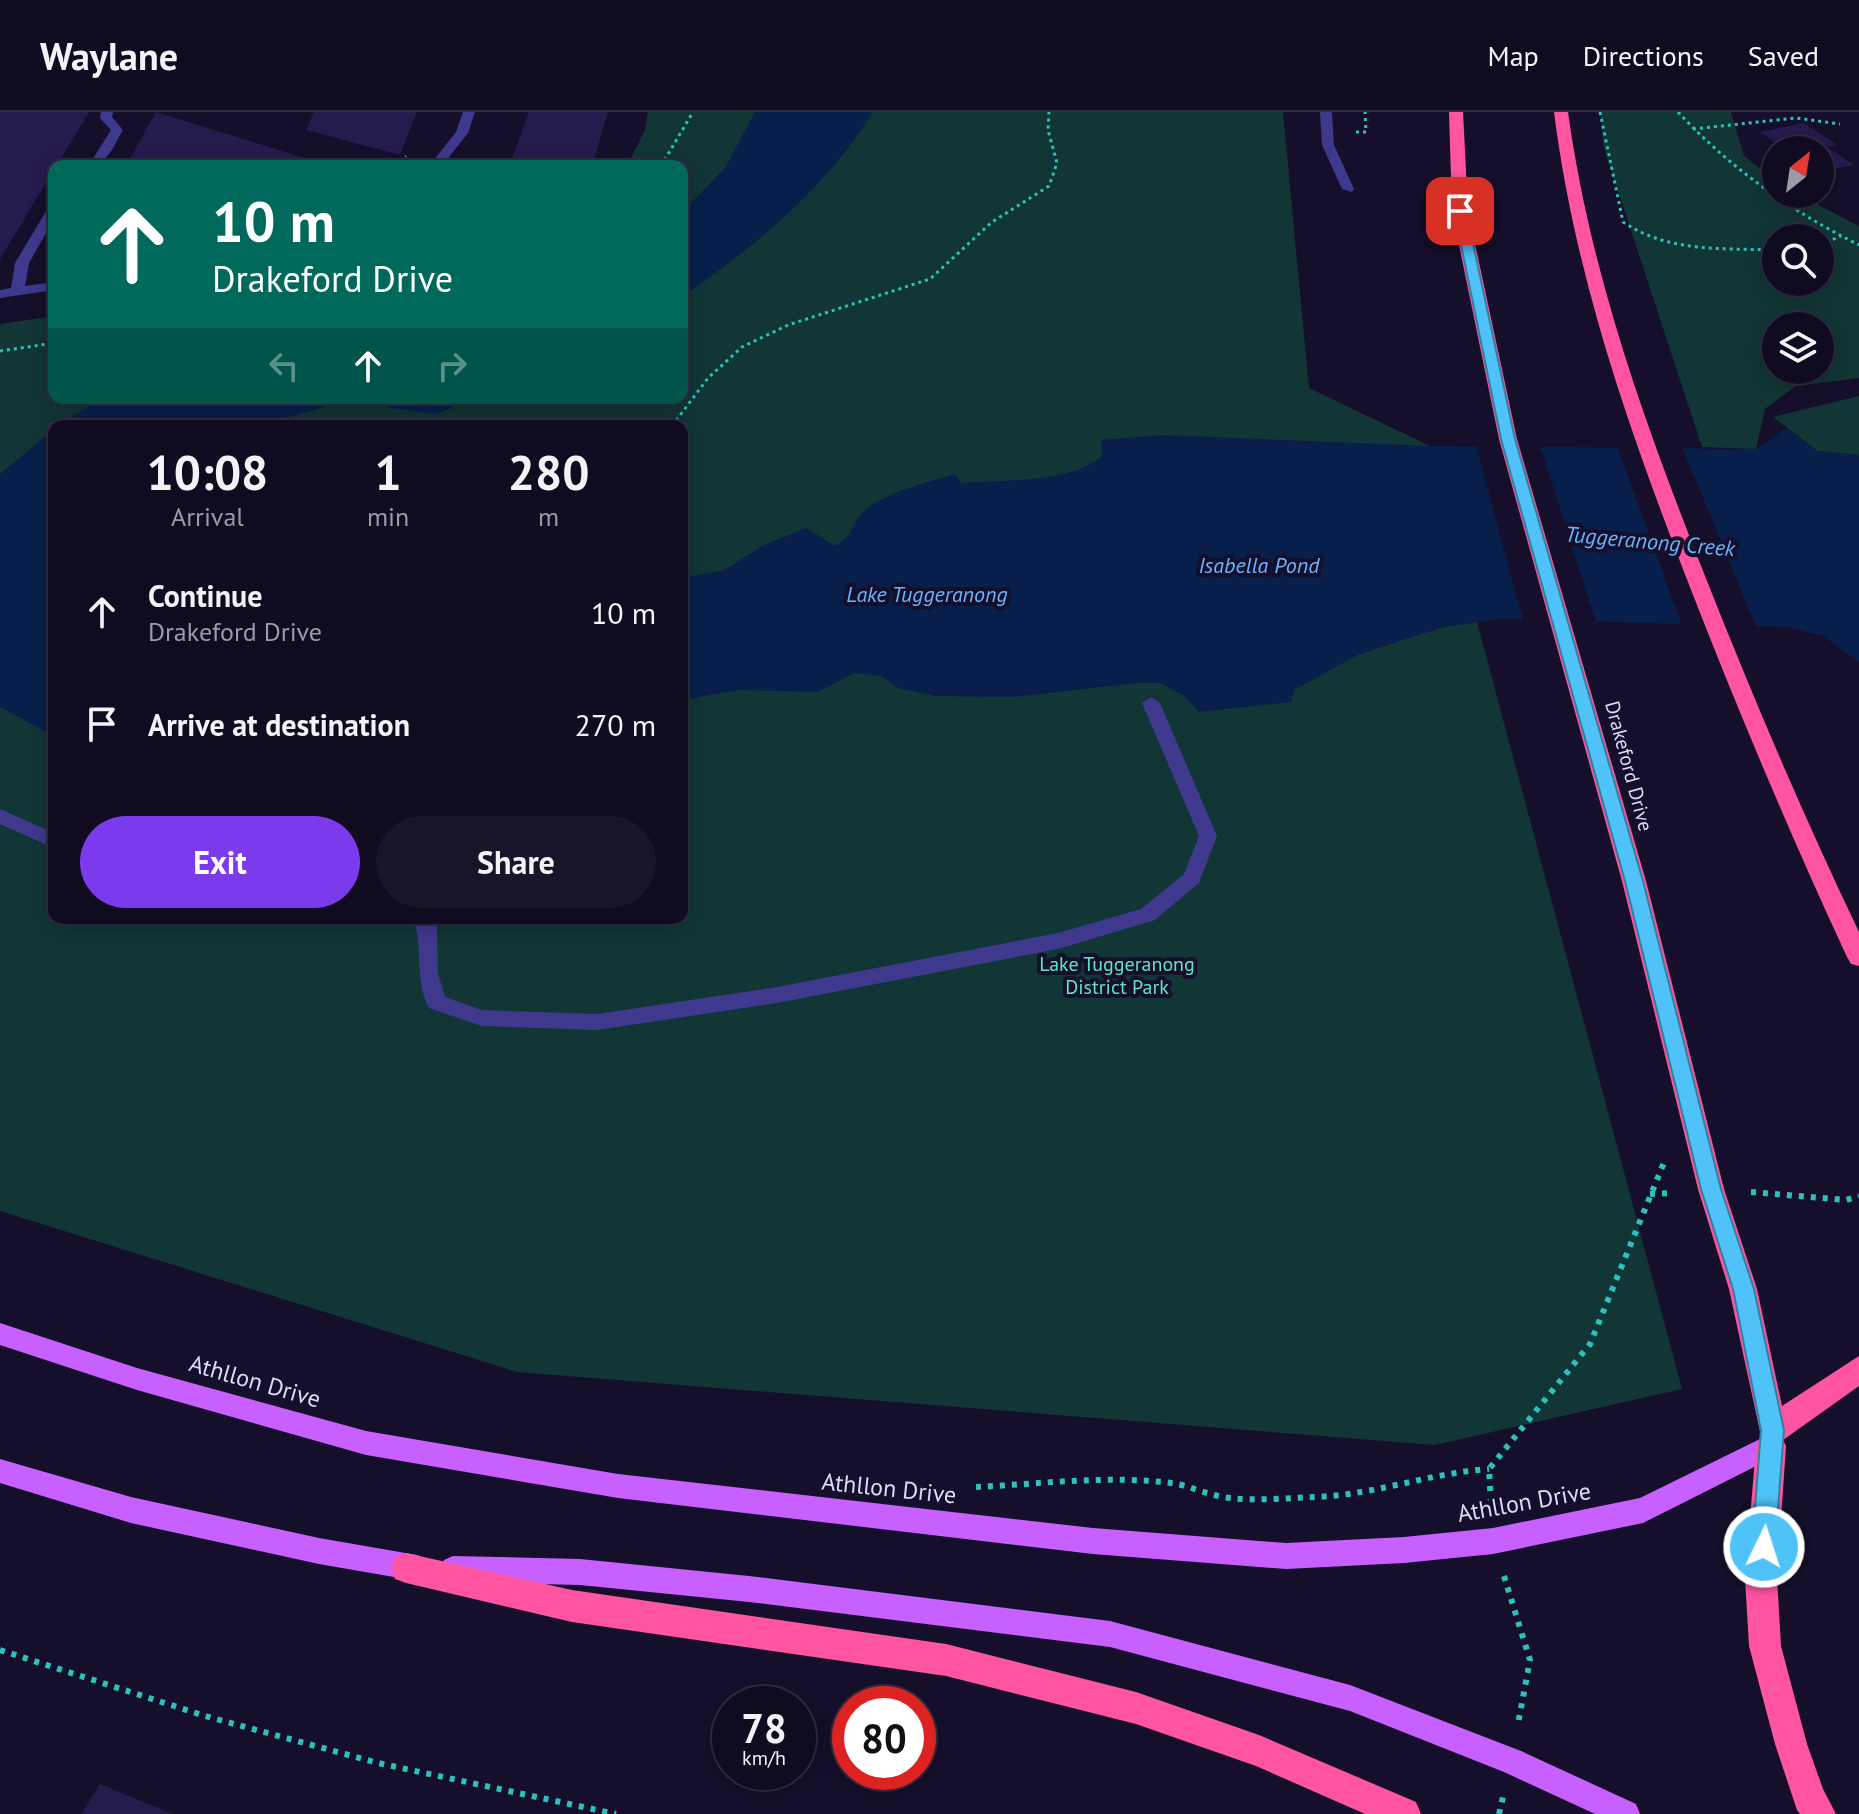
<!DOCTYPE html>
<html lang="en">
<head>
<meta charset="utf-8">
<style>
  :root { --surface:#100b20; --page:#191429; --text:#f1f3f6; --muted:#9c9ba5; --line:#302b3e; --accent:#7c3aed }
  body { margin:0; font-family:"PT Sans",sans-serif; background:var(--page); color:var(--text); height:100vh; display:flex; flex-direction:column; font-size:30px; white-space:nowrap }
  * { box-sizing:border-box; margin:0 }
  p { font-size:26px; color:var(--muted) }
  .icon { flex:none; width:44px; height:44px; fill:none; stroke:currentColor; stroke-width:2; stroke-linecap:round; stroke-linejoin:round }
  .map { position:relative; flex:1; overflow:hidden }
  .sheet { position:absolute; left:48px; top:308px; width:640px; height:504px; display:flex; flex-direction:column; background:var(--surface); border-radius:16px; box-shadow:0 4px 20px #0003,0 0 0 2px var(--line) }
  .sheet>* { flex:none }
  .top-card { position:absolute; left:48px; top:48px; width:640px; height:244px; border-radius:16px; box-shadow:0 4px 20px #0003,0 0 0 2px var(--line); background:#00695c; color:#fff; overflow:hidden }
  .needle { width:52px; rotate:30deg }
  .fabs { position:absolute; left:1762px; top:24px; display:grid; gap:16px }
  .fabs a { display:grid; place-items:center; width:72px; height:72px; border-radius:50%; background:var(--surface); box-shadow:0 4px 20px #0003,0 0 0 2px var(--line); font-size:40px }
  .speed { position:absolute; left:712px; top:1574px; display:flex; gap:16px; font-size:40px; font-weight:700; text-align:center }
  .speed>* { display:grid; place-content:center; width:104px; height:104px; border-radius:50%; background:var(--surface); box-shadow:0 4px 20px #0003,0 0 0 2px var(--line); line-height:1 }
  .speed small { font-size:20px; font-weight:400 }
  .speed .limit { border:12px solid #d22; background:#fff; color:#111 }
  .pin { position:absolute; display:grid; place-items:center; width:68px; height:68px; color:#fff; margin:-34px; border-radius:16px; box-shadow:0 4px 12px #0006 }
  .me { position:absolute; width:88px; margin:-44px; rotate:4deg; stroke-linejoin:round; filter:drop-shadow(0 0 6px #0008) }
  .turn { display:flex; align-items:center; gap:28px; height:168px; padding:0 32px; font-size:36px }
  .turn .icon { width:104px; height:104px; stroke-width:2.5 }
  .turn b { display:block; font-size:56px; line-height:68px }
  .lanes { display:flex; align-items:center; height:76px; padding:0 32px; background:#0003; justify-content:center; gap:40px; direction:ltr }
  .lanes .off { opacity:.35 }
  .eta { display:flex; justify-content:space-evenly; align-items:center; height:136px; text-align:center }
  .eta b { font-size:48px; font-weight:700; line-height:56px }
  .action { display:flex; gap:16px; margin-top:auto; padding:16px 32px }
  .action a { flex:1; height:92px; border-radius:48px; background:var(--accent); color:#fff; font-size:32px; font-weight:700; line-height:92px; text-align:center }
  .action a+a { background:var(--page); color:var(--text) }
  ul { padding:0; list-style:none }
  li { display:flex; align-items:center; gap:24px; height:112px; padding:0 32px }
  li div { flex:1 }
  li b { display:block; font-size:30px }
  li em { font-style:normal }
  header { display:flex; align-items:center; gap:48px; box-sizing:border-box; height:112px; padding:0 40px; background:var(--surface); border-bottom:2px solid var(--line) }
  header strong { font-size:38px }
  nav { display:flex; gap:44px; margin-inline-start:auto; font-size:28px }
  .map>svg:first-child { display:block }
</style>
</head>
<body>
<header>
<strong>Waylane</strong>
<nav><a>Map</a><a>Directions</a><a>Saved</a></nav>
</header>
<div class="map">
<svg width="1859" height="1702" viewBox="0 0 1859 1702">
  <rect width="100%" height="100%" fill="#150f2b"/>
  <!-- green -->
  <path fill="#123535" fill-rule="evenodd" d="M 648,0 L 1283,0 L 1309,276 L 1430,334 L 1682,1277 L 1435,1333 L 517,1260 L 0,1099 L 0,212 L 54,204 L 54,286 L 682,286 L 682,54 L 627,54 L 645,18 ZM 54,314 L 682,314 L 682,806 L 54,806 Z
    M 1601,0 L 1731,0 L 1744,44 L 1776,68 L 1776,82 L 1797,82 L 1859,114 L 1859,266 L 1796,274 L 1765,297 L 1756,337 L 1702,335 L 1603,33 ZM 1776,126 L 1820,126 L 1820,170 L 1776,170 ZM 1776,214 L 1820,214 L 1820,258 L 1776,258 Z
    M 1859,284 L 1859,343 L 1817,339 L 1773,305 Z"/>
  <!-- water -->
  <path fill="#081f4b" d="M 755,0 L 873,0 C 825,77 756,134 682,185 L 682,100 L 725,56 Z
    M 102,286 L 356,286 L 282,307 L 275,314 L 58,314 Z
    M 383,286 L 474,286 L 437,302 L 389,296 Z
    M 1787,316 L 1817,339 L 1859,343 L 1859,550 L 1823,524 L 1788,515 L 1501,507 L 1444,515 L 1396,530 L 1358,543 L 1294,578 L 1291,590 L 1199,600 L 1183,583 L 1160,571 L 1137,571 L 1014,585 L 936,584 L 898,576 L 881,564 L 854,561 L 818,580 L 739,578 L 682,588 L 682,466 L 725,458 L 762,434 L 806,416 L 835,434 C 858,419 848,416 862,401 C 878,383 931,369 955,362 L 961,371 C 998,368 1078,371 1102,343 L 1101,328 L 1162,323 L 1430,334 L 1756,337 Z
    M 54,317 L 54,624 L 0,595 L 0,362 Z"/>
  <!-- pier -->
  <path fill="#150f2b" d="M 1475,330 L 1539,330 L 1597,514 L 1524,512 Z
    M 1616,331 L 1681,332 L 1757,518 L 1683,516 Z"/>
  <!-- building -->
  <path fill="#261b4d" d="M 0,0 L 89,0 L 0,147 Z
    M 156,0 L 327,53 L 327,54 L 126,54 Z
    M 314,0 L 417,0 L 400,43 L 306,18 Z
    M 529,0 L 608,0 L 592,54 L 509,54 Z
    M 1804,11 L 1837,33 L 1827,35 L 1854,53 L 1820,60 L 1820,38 L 1786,38 L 1760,20 Z
    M 100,1672 L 173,1702 L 81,1702 Z"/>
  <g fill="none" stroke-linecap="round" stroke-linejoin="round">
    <!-- path-far1 -->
    <path stroke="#2bc2bd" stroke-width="3" stroke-dasharray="3 4" stroke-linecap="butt" d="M 1600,0 L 1623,110 C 1669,141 1723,136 1776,138
      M 1678,0 C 1730,56 1791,99 1859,133
      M 1693,17 L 1796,6 L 1840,12
      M 1356,20 L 1366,20 L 1365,0
      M 395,54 L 406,44
      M 661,54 L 693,0
      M 1820,133 L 1841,124
      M 0,239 L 54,231
      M 672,314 L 708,266 L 742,235 L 788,213 L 930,167 L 992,110 L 1049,74 L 1057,51 L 1048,18 L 1049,0"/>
    <!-- path -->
    <path stroke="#2bc2bd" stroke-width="6" stroke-dasharray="5 7" stroke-linecap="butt" d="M 1751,1080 L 1846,1088 L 1859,1084
      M 1650,1082 L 1673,1081
      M 976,1375 C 1040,1372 1107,1363 1171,1371 C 1189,1373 1209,1384 1230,1386 C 1257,1389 1287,1386 1315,1385 C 1374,1383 1430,1361 1489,1357
      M 1491,1391 L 1489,1357 L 1590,1232 L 1665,1048
      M 1504,1464 L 1530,1548 L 1518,1612
      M 0,1538 L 205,1604 L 378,1651 L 616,1702
      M 1499,1702 L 1503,1685"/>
    <!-- minor -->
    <path fill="#3e398c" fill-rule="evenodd" d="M 101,0 L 113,0 L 112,5 L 123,18 C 111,38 108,54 83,54 L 94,45 L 111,18 L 100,6 Z
      M 463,0 L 475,0 L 468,21 L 442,54 L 429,54 L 456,20 Z
      M 1320,0 L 1332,0 L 1334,33 L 1354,77 L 1352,80 L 1342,77 L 1322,33 Z
      M 54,92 L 54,107 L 29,151 L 25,174 L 54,170 L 54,178 L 0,186 L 0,178 L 11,176 L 15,151 L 48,96 Z
      M 1151,585 L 1160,591 L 1217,724 L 1199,771 L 1155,808 L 1058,837 L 777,891 L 597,918 L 482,914 L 429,896 C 413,866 425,830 412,806 L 432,806 L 437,815 L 438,861 L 445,885 L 482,898 L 597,902 L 777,875 L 1058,821 L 1141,797 L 1184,762 L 1199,724 L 1142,591 Z
      M 0,697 L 54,721 L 54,736 L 0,712 Z"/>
    <!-- major -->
    <path fill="#c860ff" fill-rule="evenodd" d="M 0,1211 L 137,1256 L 366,1319 L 618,1362 L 1093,1416 L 1286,1431 L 1404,1425 L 1493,1416 L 1640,1386 L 1760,1327 L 1763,1320 L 1772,1316 L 1781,1320 L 1784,1328 L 1780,1342 L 1643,1411 L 1493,1442 L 1404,1451 L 1286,1457 L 1093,1442 L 618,1386 L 366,1343 L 137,1278 L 0,1233 Z
      M 0,1347 L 131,1385 L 319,1426 L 417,1443 L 426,1447 L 430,1456 L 426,1465 L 417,1469 L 319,1452 L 131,1411 L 0,1371 Z
      M 453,1444 L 580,1447 L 749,1464 L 1110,1509 L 1350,1573 L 1521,1639 L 1636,1692 L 1640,1702 L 1595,1702 L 1504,1660 L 1350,1599 L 1110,1535 L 749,1490 L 580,1473 L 453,1470 L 444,1466 L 440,1457 L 444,1448 Z"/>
    <!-- highway -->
    <path fill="#ff54a1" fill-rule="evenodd" d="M 1449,0 L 1463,0 L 1468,99 L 1517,327 L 1646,769 L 1724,1077 L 1757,1177 L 1782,1294 L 1859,1244 L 1859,1274 L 1783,1328 L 1786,1334 L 1777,1466 L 1781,1534 L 1807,1632 L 1823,1677 L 1836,1702 L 1800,1702 L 1797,1698 L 1775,1632 L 1749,1534 L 1745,1466 L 1756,1334 L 1761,1324 L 1729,1177 L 1698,1077 L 1622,769 L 1499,327 L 1452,99 Z
      M 1554,0 L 1568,0 C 1591,165 1646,315 1707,469 C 1754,588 1804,705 1859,820 L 1859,854 L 1851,852 L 1847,845 C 1789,720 1736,594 1686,465 C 1627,312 1575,164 1554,0 Z
      M 406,1441 L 572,1478 L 946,1532 L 1136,1580 L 1259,1623 L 1416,1690 L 1421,1702 L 1365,1702 L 1256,1654 L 1136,1612 L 946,1564 L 572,1510 L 406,1471 L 395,1467 L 391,1456 L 395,1445 Z"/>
  </g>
  <!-- route -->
  <path fill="#4fc3f7" stroke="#337fa1" stroke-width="2" d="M 1460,95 L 1466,99 L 1515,327 L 1643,769 L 1721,1077 L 1754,1177 L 1784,1318 L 1775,1435 L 1772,1443 L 1764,1447 L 1755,1443 L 1752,1435 L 1761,1318 L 1733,1177 L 1701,1077 L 1625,769 L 1501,327 L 1454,99 Z"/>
  <g text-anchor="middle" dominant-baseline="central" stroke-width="8" stroke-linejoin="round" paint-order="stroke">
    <!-- street labels -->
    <g font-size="20" fill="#dfd9ff" stroke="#150f2b">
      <text transform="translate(1629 654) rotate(75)">Drakeford Drive</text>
    </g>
    <!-- park labels -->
    <g font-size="20" fill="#5ee6c8" stroke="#150f2b">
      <text x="1117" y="852">Lake Tuggeranong<tspan x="1117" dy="23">District Park</tspan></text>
    </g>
    <!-- water labels -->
    <g font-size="22" font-style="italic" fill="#67b5ff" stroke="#150f2b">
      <text transform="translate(1650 429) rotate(5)">Tuggeranong Creek</text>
      <text x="1259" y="453">Isabella Pond</text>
      <text x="927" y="482">Lake Tuggeranong</text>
    </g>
    <!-- near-street labels -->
    <g font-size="24" fill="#dfd9ff" stroke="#150f2b">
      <text transform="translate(255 1269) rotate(16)">Athllon Drive</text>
      <text transform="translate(889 1376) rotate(6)">Athllon Drive</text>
      <text transform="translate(1524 1390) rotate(-10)">Athllon Drive</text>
    </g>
  </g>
</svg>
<div class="fabs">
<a><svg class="needle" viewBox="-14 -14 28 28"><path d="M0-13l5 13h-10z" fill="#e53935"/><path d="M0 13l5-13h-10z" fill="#9c9ba5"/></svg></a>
<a><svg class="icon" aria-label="search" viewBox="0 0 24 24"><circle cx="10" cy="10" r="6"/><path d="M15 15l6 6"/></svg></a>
<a><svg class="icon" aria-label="layers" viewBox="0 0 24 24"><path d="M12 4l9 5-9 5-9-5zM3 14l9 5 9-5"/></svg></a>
</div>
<div class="speed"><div>78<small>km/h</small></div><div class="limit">80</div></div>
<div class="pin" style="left:1460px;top:99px;background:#d93025"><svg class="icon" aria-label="arrive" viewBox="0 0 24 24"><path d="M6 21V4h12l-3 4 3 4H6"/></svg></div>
<svg class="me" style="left:1764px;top:1435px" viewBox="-20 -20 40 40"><circle r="17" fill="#4fc3f7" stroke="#fff" stroke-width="3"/><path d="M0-11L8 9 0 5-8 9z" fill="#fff"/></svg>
<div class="top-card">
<div class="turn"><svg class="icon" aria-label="ahead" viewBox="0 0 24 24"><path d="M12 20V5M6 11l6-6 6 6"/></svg><div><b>10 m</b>Drakeford Drive</div></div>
<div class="lanes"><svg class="icon off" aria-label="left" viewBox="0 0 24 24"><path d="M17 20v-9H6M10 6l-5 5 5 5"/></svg><svg class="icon" aria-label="ahead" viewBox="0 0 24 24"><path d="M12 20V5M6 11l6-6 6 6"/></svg><svg class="icon off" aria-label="right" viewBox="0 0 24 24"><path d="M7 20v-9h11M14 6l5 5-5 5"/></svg></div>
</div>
<section class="sheet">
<div class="eta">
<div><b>10:08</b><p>Arrival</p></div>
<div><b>1</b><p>min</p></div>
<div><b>280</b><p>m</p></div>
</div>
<ul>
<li><svg class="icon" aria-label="ahead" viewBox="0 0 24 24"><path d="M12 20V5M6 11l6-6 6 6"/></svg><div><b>Continue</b><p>Drakeford Drive</p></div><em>10 m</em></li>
<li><svg class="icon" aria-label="arrive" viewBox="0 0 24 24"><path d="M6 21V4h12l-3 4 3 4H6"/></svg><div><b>Arrive at destination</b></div><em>270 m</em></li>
</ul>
<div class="action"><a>Exit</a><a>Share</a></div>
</section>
</div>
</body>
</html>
